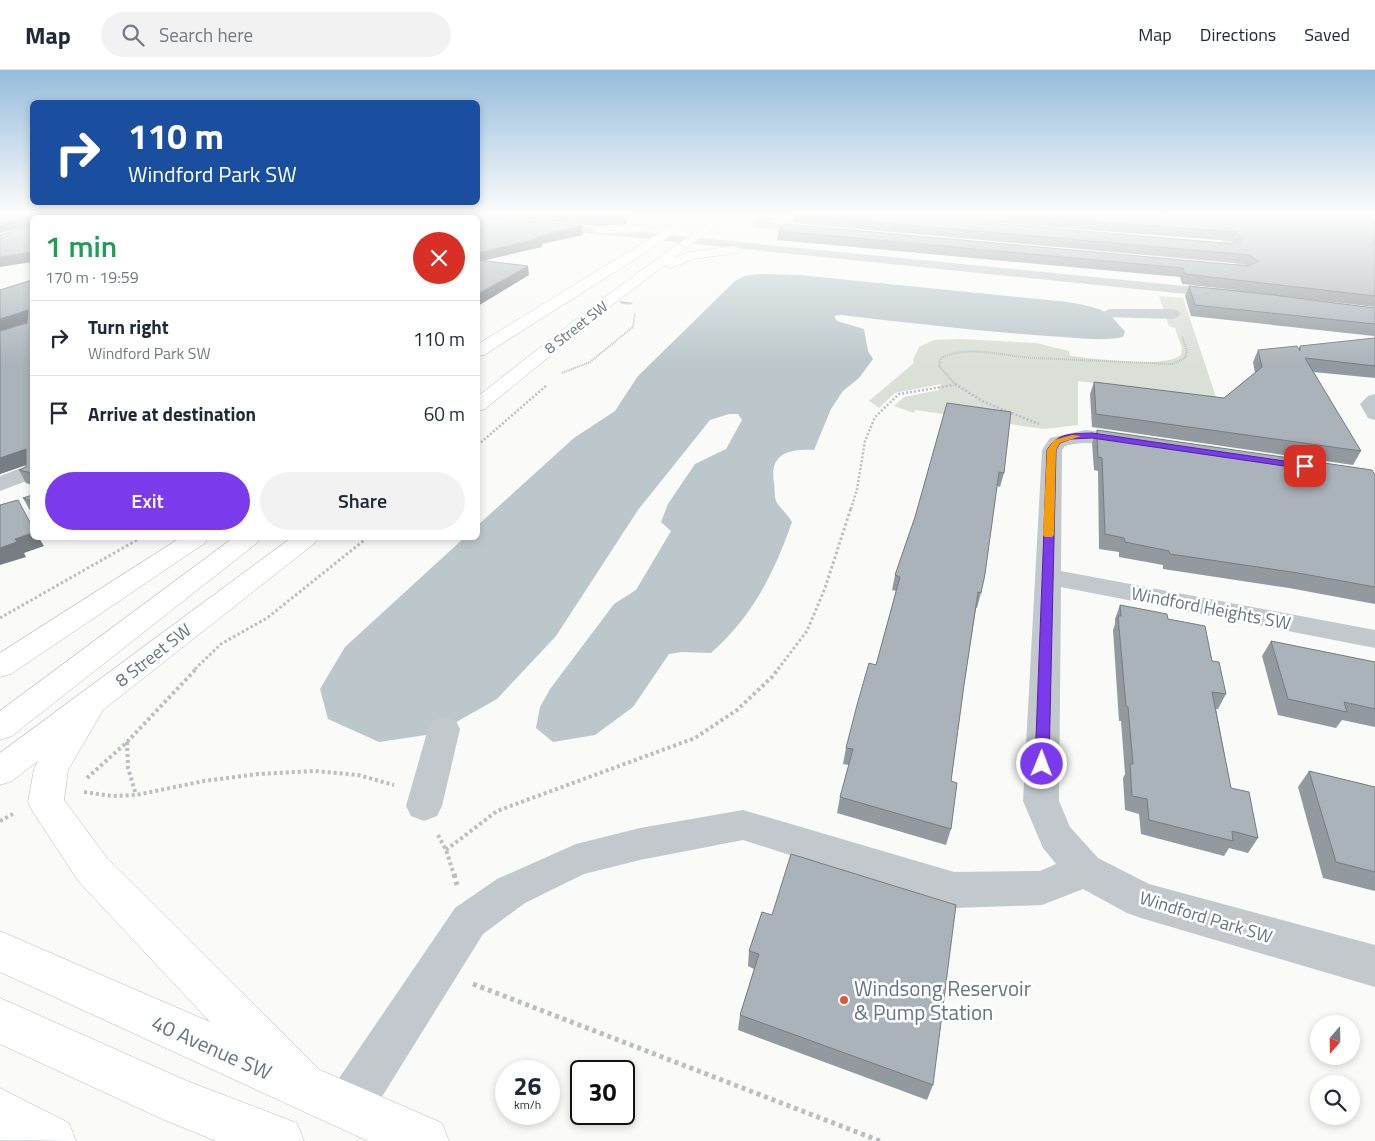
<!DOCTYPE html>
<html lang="en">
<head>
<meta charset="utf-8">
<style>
  :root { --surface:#fff; --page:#f2f2f3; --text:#1f2937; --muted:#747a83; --line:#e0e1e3; --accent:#7c3aed }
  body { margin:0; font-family:"Titillium Web",sans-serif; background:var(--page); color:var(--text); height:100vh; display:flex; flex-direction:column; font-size:19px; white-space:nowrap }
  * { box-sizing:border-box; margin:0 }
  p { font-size:16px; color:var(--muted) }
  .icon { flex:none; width:28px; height:28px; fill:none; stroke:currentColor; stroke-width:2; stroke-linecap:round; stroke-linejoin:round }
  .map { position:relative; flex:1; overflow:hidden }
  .details { position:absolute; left:30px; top:145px; width:450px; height:325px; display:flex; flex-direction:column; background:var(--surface); border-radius:8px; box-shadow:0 2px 8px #0003 }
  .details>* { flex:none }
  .guide { position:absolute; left:30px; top:30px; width:450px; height:105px; border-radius:8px; box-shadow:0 2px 8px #0003; background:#1a4fa0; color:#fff; overflow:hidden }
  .needle { width:32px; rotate:200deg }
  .tools { position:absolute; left:1310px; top:945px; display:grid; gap:10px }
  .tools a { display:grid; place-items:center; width:50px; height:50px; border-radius:50%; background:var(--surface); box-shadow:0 2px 8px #0003; font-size:25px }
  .speed { position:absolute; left:495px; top:990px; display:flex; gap:10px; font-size:25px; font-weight:700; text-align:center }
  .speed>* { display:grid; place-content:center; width:65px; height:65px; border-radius:50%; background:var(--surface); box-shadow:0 2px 8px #0003; line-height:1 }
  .speed small { font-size:12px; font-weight:400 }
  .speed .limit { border:2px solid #111; border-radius:8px; background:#fff; color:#111 }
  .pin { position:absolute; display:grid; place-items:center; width:42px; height:42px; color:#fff; margin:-21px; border-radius:10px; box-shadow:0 2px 8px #0006 }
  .me { position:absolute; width:55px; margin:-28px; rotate:1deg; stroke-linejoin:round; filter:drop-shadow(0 0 4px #0008) }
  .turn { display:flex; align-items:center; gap:18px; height:105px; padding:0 15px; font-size:22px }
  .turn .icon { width:65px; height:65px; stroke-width:2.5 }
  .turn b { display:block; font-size:35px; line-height:42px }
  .round { display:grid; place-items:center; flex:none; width:52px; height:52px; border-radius:26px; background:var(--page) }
  .headline { display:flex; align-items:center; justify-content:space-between; height:85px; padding:0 15px }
  h1 { font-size:30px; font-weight:600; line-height:38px; color:#1e9e55 }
  .button { display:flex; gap:10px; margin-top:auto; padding:10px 15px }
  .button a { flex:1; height:58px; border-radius:30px; background:var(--accent); color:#fff; font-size:20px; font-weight:600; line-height:58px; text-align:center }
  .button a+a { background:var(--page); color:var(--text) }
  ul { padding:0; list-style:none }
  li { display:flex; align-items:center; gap:15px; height:75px; padding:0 15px; border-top:1px solid var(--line) }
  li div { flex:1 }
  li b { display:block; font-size:19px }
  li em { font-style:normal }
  header { display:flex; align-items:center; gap:30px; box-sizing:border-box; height:70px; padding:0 25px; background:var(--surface); border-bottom:1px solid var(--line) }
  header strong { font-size:24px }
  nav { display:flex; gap:28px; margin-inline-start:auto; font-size:18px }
  .search { width:350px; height:45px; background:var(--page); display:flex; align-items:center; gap:12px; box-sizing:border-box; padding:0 18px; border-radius:28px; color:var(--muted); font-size:19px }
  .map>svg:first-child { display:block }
</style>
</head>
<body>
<header>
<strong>Map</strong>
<div class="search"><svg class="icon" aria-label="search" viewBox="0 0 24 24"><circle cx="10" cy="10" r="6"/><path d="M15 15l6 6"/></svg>Search here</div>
<nav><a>Map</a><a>Directions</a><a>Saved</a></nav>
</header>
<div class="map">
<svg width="1375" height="1071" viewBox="0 0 1375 1071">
  <rect width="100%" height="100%" fill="#fafaf8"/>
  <!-- green -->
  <path fill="#dadfd7" d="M 1159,226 L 1183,228 L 1217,330 L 1078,311 L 1078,355 L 1044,359 L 915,340 L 914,343 L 894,336 L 904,327 L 939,320 L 941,314 L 895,323 L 879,338 L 869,331 L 914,293 L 913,290 L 919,277 L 934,270 L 960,269 L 1036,273 L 1069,281 L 1070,286 C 1093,288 1165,299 1181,285 L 1182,278 L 1175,258 L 1169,256 Z"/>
  <!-- water -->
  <path fill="#bbc7cb" d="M 760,204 L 799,205 L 1068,232 C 1079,234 1103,238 1111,246 C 1116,251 1119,256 1125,261 L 1123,267 C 1098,272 1072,267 1047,266 C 978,261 910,253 841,245 L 834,246 L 837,251 L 864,259 L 868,281 L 873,289 L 859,308 L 843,321 L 831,339 L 814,380 C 789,379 769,383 774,413 C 775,419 774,428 777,433 C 781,439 788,445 792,452 C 774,503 753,546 711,583 L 682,582 L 669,584 L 633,637 L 595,665 L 553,672 L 536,658 L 540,637 L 550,619 L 614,534 L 636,520 L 671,461 L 661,452 L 668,434 L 695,394 L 726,379 L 742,350 L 738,344 L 729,344 L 710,350 L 638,440 L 556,566 L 497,629 L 444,659 L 426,665 L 379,672 L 328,649 L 320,619 L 345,577 L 464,468 L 478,468 L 478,455 L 574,368 L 615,341 L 638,306 L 735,211 L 745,206 Z"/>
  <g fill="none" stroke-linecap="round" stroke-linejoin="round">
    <!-- stream -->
    <path fill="#bbc7cb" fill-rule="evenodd" d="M 620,231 L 633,233 C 630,236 624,234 620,233 Z"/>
    <!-- major casing -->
    <g stroke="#b5babe" stroke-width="1">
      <path id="major" d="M 687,145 L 699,145 L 645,183 L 484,285 L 478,286 L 478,274 L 675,153 L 637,162 L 599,163 L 595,162 L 593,160 L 595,158 L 637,156 L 677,146 L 682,148 Z
        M 718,145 L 729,145 L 674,188 L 690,182 L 734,176 L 740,180 L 738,183 L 693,189 L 671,198 L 665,195 L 612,235 L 485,339 L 478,341 L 478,326 L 602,229 Z
        M 180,468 L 208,468 L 205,473 L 11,604 L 0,607 L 0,583 Z
        M 233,468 L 260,468 L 257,473 L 12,666 L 0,670 L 0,641 Z
        M 291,468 L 318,468 L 315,473 L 103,640 L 68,700 L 64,730 L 107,788 L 320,1000 L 442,1053 L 449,1071 L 368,1071 L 0,902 L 0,861 L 210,952 L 79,812 L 33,742 L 28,732 L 34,699 L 38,691 L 12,711 L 0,715 L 0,683 Z
        M 0,928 L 187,1011 L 297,1053 L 304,1071 L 216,1071 L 162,1049 L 0,974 Z
        M 0,1018 L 69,1053 L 76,1071 L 0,1070 Z"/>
    </g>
    <!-- path-far5 -->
    <path stroke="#bbbfc2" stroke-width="1" stroke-dasharray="1 1" stroke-linecap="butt" d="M 0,165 L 22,159"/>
    <!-- path-far4 -->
    <path stroke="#bbbfc2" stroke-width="2" stroke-dasharray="1 1" stroke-linecap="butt" d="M 562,303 L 590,292 L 633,257 L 635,243
      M 956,315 L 939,296 L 941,288 C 970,274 1005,287 1035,288 C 1081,290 1127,292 1173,294 L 1185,288 L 1187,281 L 1182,266"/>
    <!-- path-far3 -->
    <path stroke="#bbbfc2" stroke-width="2.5" stroke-dasharray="2 2" stroke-linecap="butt" d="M 955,314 L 984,332 L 1039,354
      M 478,375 L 547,315
      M 851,439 L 857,419 L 865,371 L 875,347 L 899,324 L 954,315"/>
    <!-- path-far2 -->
    <path stroke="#bbbfc2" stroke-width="3" stroke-dasharray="2.5 2.5" stroke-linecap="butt" d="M 0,548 L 137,470
      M 195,599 L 221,574 L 267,548 L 367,468
      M 778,599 L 807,561 L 825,518 L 851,438"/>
    <!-- path-far1 -->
    <path stroke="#bbbfc2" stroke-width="4" stroke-dasharray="3 3" stroke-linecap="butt" d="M 127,672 L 128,698 L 136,725
      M 87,708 L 127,672 L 197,598
      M 84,722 L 112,726 L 136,725 L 204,711 L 258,704 L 315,701 L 358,705 L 394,715
      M 0,751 L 13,744
      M 438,765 L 446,780 L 454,805
      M 446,780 L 497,741 L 695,668 L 737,640 L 772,607 L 779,598"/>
    <!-- path -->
    <path stroke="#bbbfc2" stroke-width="5" stroke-dasharray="4 4" stroke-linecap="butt" d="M 454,804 L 457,815
      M 473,914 L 880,1071"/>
    <!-- minor -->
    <path fill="#c3c8cc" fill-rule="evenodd" d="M 767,145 L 778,145 L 770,153 L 818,158 L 824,161 L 818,164 L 756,158 L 754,156 Z
      M 1208,145 L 1218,145 L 1268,228 L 1266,231 L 1256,231 L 1254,228 Z
      M 478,146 L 1225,220 L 1230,221 L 1232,224 L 1230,227 L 1225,228 L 478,152 L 478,148 L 474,148 Z
      M 1110,239 L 1173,239 L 1178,241 L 1181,244 L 1178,247 L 1173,249 L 1105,247 L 1102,244 L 1105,241 Z
      M 1375,324 L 1375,350 L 1368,348 L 1360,334 L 1368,326 Z
      M 1085,360 L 1131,365 L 1138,367 L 1141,371 L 1138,375 C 1116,381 1093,367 1065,376 L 1062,380 L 1061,501 L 1375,560 L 1375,578 L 1061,517 L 1059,731 L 1070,757 L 1098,788 L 1149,814 L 1375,875 L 1375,917 L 1141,848 L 1127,843 L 1083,819 L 1042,835 L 954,838 L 743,770 L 640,790 L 584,804 L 525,833 L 483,864 L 365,1054 L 348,1061 L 331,1054 L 324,1037 L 331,1020 L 455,838 L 497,809 L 576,774 L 640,758 L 743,740 L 954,802 L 1040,801 L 1056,794 L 1043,778 L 1023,731 L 1042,380 L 1050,368 Z
      M 32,394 L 32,409 L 0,421 L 0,406 Z
      M 444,647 L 456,651 L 460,659 L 442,736 L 437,746 L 424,751 L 411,746 L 406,736 L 428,659 L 432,651 Z"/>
    <!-- major -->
    <use href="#major" fill="#fff" fill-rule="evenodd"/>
  </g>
  <!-- wall -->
  <path fill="#929a9f" d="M 483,145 L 624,145 L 626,154 L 597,156 Z
    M 795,145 L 1235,174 L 1232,171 L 898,145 L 1140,145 L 1221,150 L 1219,149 L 1156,145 L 1375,145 L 1375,237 L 1283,226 L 1375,238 L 1375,308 L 1313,302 L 1361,381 L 1353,395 L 1092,357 L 1090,324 L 1094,312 L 1224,328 L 1255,303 L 1253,292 L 1258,280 L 1299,278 L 1300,276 L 1374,268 L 1374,266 L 1191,246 L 1185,226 L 1189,216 L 1245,221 L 1182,214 L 1180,207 L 777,170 L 778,161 L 1248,196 L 1245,194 L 794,153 Z
    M 32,210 L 32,415 L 26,413 L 19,400 L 26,397 L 26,395 L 0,404 L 27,253 Z
    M 947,333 L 1004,403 L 1000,417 L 997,416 L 981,523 L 977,538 L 976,538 L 964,615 L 951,711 L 951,759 L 946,775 L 837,743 L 840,727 L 849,695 L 843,694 L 846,678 L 876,595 L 896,521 L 892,520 L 895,505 L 915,447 Z
    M 1097,360 L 1375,405 L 1375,534 L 1289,518 L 1163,499 L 1163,495 L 1119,487 L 1119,482 L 1099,479 L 1098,401 L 1094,400 L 1092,373 Z
    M 32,425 L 32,443 L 31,442 L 23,428 Z
    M 1120,535 L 1168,549 L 1212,591 L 1226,624 L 1218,639 L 1216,639 L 1231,718 L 1258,768 L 1248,783 L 1229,778 L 1224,786 L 1141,764 L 1139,744 L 1125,740 L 1123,708 L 1125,704 L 1121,651 L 1119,651 L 1113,560 L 1115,554 L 1115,549 Z
    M 1271,571 L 1375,592 L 1375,657 L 1342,650 L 1336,658 L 1278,645 L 1262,586 Z
    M 1309,701 L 1375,717 L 1375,821 L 1323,808 L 1298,717 Z
    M 762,842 L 933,1015 L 927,1030 L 738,960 L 740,945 L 754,899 L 748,896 L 749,881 Z"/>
  <!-- shaded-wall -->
  <path fill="#777d82" d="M 626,146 L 626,154 L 623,155 L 623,147 Z
    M 28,148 L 32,156 L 0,163 L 0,154 Z
    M 582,156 L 583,165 L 542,174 L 542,177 L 478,192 L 478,183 L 537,167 Z
    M 32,182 L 32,192 L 0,197 L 0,187 Z
    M 528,196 L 529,205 L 478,236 L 478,224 Z
    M 28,240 L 32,251 L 0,261 L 0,249 Z
    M 26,379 L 32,393 L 0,404 L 0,388 Z
    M 32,463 L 32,468 L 39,468 L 44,476 L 24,483 L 26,487 L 0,495 L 0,478 L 15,469 Z"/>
  <!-- building -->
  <path fill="#aab3b9" stroke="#777d82" d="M 8,145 L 476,145 L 477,146 L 582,156 L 537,167 L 542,168 L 478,183 L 478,148 L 32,148 L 32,182 L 0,187 L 0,165 L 29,157 L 30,150 L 28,148 L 0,154 L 0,148 Z
    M 564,145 L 624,145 L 626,146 L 597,148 Z
    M 795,145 L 895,145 L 1235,174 L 1243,169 L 1236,162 L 1005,145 L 1140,145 L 1222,150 L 1230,145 L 1229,145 L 1375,145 L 1374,175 L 1375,175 L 1375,226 L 1185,204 L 1183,198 L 778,161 L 785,154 L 1249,196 L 1258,191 L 1249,185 Z
    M 478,190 L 528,196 L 478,224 Z
    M 32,210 L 32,403 L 19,400 L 26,397 L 26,379 L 0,388 L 0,261 L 27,253 L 28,240 L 0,249 L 0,220 Z
    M 1189,216 L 1265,224 L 1375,238 L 1375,254 L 1195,235 Z
    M 1375,268 L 1375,296 L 1305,288 L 1361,381 L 1096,344 L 1094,312 L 1224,328 L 1262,297 L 1258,280 L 1297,276 L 1300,281 L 1300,276 Z
    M 947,333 L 1011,342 L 1004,403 L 999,402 L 985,504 L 981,523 L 978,522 L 964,615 L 951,711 L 957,713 L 951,759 L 840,727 L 853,679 L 846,678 L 857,635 L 869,593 L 876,595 L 900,507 L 895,505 L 915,447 Z
    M 1097,360 L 1372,400 L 1375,405 L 1375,517 L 1298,503 L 1170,484 L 1169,481 L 1125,472 L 1124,468 L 1105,464 L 1102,388 L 1098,387 Z
    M 32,425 L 32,431 L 23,428 Z
    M 18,430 L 32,456 L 32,463 L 15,469 L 17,472 L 0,478 L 0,435 Z
    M 1120,535 L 1167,544 L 1168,549 L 1205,556 L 1212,591 L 1219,592 L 1226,624 L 1212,622 L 1231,718 L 1249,722 L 1258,768 L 1232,761 L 1233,771 L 1149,750 L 1147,729 L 1132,726 L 1130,694 L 1133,694 L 1128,637 L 1126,636 L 1118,546 L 1121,546 Z
    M 1271,571 L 1375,592 L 1375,639 L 1344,632 L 1347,642 L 1288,629 Z
    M 1309,701 L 1375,717 L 1375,802 L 1336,792 Z
    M 791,784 L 956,835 L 933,1015 L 740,945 L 759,884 L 749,881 L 762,842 L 772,845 Z"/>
  <!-- sky -->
  <linearGradient id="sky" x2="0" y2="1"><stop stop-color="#96bcdc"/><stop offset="0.49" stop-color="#fdfdfc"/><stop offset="1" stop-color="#fdfdfc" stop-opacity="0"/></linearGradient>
  <rect width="1375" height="295" fill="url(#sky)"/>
  <!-- route -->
  <path fill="#7c3aed" stroke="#51269a" d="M 1092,363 L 1305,394 L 1310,396 L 1305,399 L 1092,368 L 1071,369 L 1060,373 L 1056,380 L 1049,694 L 1047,698 L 1042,699 L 1037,698 L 1035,694 L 1047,380 C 1058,362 1072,364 1092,363 Z"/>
  <!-- slow -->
  <path fill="#f59e0b" d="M 1073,365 L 1081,366 L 1060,373 L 1056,380 L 1054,465 L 1052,467 L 1045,467 L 1043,465 L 1047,380 L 1054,370 Z"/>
  <!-- markers -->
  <circle fill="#e4572e" stroke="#fff" stroke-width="2" cx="844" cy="930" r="5"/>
  <g text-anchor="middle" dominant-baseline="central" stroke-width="5" stroke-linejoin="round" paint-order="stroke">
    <!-- far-street labels -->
    <g font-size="15" fill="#657683" stroke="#fff">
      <text transform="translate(576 257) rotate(-38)">8 Street SW</text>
    </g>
    <!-- street labels -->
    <g font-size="18" fill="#657683" stroke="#fff">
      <text transform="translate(1211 538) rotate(11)">Windford Heights SW</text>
      <text transform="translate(153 585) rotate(-38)">8 Street SW</text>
      <text transform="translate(1206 847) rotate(17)">Windford Park SW</text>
    </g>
    <!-- near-poi labels -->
    <g font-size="21" fill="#657683" stroke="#fff" text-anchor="start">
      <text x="854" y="918">Windsong Reservoir<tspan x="854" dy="24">&amp; Pump Station</tspan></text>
    </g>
    <!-- near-street labels -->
    <g font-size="21" fill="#657683" stroke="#fff">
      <text transform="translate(212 977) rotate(24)">40 Avenue SW</text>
    </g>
  </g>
</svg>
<div class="tools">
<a><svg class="needle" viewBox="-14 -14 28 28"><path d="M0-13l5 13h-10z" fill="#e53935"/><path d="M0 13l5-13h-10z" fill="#747a83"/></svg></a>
<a><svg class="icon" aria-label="search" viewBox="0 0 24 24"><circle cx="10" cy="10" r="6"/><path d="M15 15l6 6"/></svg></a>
</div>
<div class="speed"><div>26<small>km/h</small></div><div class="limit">30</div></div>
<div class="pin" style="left:1305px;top:396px;background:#d93025"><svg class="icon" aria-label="arrive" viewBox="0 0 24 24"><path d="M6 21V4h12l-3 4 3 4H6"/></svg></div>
<svg class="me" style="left:1042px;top:694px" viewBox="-20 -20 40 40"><circle r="17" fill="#7c3aed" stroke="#fff" stroke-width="3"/><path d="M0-11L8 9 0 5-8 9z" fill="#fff"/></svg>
<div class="guide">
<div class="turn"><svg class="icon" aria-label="right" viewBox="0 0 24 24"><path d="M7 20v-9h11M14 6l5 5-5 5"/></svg><div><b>110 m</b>Windford Park SW</div></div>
</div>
<section class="details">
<div class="headline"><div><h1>1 min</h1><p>170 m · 19:59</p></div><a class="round" style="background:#d93025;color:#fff"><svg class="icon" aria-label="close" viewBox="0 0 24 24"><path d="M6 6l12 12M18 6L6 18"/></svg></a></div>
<ul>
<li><svg class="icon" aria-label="right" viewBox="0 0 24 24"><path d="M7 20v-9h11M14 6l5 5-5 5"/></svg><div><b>Turn right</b><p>Windford Park SW</p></div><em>110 m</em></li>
<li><svg class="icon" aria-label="arrive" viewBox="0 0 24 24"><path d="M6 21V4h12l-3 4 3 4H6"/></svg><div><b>Arrive at destination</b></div><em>60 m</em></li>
</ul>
<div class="button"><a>Exit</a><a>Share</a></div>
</section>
</div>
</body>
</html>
